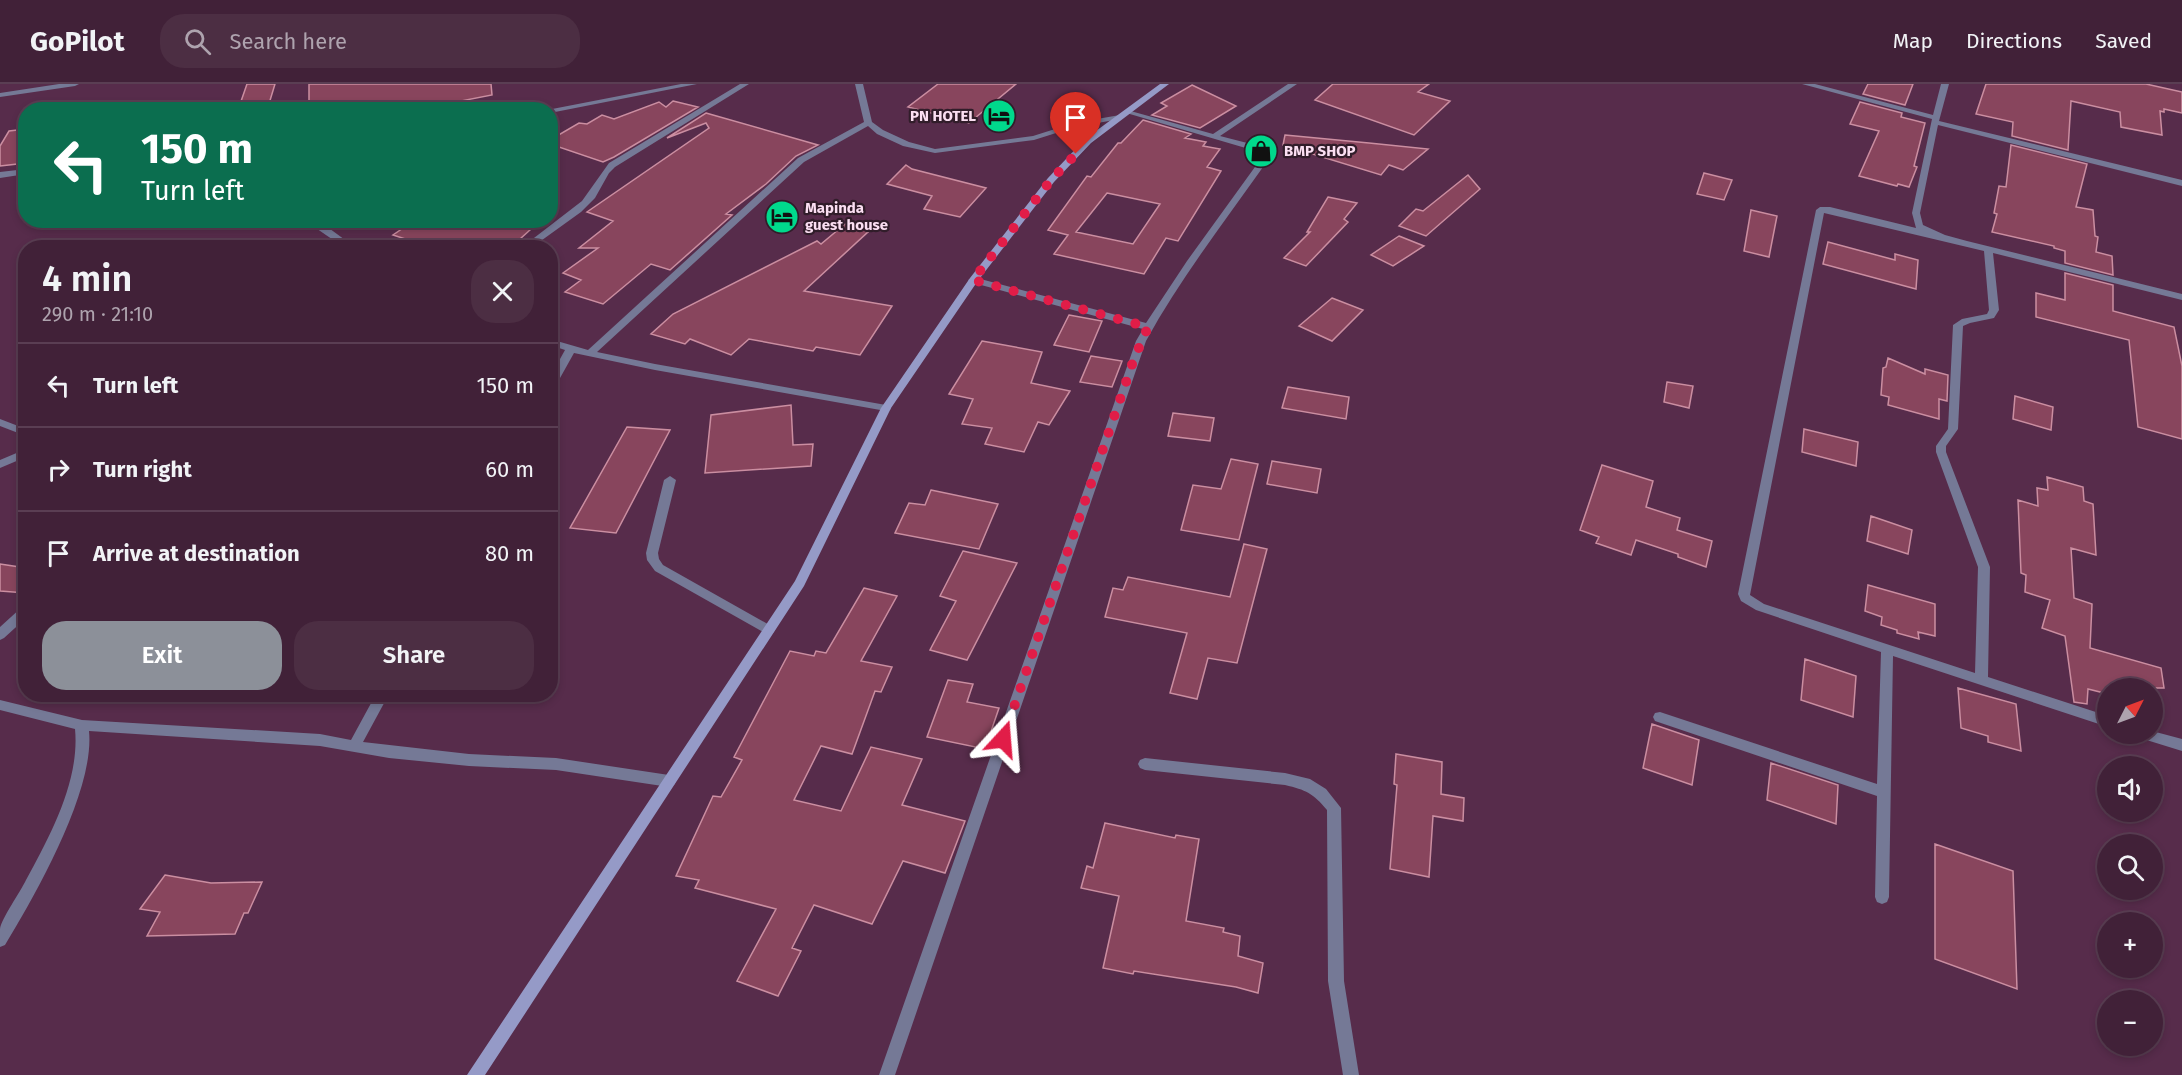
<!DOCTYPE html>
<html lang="en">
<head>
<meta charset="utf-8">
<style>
  :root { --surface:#412138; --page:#4c2e43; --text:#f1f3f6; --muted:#aea3ae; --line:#5a3e53; --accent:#8c9099 }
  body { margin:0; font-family:"Fira Sans",sans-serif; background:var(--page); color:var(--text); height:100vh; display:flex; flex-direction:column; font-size:22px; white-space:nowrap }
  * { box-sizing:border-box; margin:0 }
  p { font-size:20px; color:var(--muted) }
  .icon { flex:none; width:33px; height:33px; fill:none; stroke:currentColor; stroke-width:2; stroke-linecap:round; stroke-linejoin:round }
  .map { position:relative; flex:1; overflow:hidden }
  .panel { position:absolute; left:18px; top:156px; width:540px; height:462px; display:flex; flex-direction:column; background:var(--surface); border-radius:24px; box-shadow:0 3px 9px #0003,0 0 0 2px var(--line) }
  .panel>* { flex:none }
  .top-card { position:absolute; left:18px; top:18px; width:540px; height:126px; border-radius:24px; box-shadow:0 3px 9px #0003,0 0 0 2px var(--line); background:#0b6e4f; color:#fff; overflow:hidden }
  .needle { width:39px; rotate:48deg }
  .controls { position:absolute; left:2097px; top:594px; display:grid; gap:12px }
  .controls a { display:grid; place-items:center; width:66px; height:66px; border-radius:50%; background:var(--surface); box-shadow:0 3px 9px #0003,0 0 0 2px var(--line); font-size:30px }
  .pin { position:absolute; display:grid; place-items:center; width:51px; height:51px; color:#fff; margin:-62px -26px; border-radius:50% 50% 50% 0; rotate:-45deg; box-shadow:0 0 6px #0007 }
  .pin .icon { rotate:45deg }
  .me { position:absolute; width:66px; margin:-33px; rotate:19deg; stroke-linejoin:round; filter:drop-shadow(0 0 4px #0008) }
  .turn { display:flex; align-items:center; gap:21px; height:126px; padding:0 24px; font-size:27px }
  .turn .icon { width:78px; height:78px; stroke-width:2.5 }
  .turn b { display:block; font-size:42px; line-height:51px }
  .round { display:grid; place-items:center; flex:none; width:63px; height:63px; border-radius:24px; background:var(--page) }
  .summary { display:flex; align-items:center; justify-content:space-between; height:102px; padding:0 24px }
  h1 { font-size:36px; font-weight:600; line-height:45px }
  .action { display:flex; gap:12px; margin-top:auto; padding:12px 24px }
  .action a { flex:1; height:69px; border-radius:24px; background:var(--accent); color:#fff; font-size:24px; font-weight:600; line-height:69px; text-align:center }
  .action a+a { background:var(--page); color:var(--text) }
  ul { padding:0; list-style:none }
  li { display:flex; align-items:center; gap:18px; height:84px; padding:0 24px; border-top:2px solid var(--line) }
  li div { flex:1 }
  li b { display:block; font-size:22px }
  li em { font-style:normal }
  header { display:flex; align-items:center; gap:36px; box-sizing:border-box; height:84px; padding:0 30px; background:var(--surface); border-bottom:2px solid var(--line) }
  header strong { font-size:28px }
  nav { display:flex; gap:33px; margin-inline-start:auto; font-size:21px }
  .search { width:420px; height:54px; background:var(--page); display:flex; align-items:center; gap:15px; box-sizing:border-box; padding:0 21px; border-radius:24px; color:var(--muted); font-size:22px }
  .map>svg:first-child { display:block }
</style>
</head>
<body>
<header>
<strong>GoPilot</strong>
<div class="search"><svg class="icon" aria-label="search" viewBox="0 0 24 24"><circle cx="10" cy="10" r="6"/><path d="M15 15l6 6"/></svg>Search here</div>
<nav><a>Map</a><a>Directions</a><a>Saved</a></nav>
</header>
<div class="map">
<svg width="2182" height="991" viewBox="0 0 2182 991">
  <rect width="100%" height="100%" fill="#572c4b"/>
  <!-- building -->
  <path fill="#88455d" stroke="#cb8ea1" stroke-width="1.5" fill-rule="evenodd" d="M 247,0 L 275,0 L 268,23 L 238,26 Z
    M 309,0 L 491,0 L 492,11 L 415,26 L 309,26 Z
    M 938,0 L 1016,0 L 969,39 L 908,23 Z
    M 1333,0 L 1429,0 L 1418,8 L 1450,17 L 1414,51 L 1315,16 Z
    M 1868,0 L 1913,0 L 1905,21 L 1863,10 Z
    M 1986,0 L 2146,0 L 2182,8 L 2182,29 L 2164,25 L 2164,28 L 2160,27 L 2162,51 L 2121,43 L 2120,28 L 2071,17 L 2068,66 L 2012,52 L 2013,38 L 1976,30 Z
    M 1192,1 L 1236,22 L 1200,44 L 1152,31 L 1167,22 L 1161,19 Z
    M 673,17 L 698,23 L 614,73 L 603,78 L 550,60 L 550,56 L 579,39 L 587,40 L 602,31 L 614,35 L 659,18 L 666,23 Z
    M 1860,18 L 1902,29 L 1901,33 L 1925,39 L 1914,82 L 1917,83 L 1909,103 L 1898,100 L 1897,102 L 1859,92 L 1879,47 L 1850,40 Z
    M 706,29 L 818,61 L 796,72 L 766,100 L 726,130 L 732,131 L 670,186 L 651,180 L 603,220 L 565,208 L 581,196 L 563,189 L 598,164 L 579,164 L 613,137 L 587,128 L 709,44 L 706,39 L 667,54 Z
    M 1143,36 L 1191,50 L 1185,54 L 1206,58 L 1203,62 L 1220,65 L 1207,83 L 1221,87 L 1178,157 L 1166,154 L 1144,190 L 1054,170 L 1068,151 L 1048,146 L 1087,92 L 1091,93 L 1118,59 L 1121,59 ZM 1107,109 L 1160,120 L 1133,160 L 1076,148 Z
    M 26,45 L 26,79 L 0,82 L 0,62 L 9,47 Z
    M 1285,51 L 1369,59 L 1428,65 L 1403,86 L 1389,81 L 1381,91 L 1283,61 Z
    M 2011,61 L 2087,80 L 2076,123 L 2093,126 L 2095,152 L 2098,153 L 2096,168 L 2112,172 L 2113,191 L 2065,179 L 2065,167 L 2054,164 L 2054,162 L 1992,148 L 1997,130 L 1994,129 L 1999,102 L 2006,103 Z
    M 906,81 L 912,85 L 986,104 L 960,133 L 924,125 L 932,112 L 887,100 Z
    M 1704,89 L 1732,96 L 1724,116 L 1697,110 Z
    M 1468,91 L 1480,105 L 1426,152 L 1399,142 L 1416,125 L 1423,127 Z
    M 1328,113 L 1357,119 L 1344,135 L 1348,138 L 1306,182 L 1284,174 L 1310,148 L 1307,148 Z
    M 1751,126 L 1777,132 L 1769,173 L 1744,167 Z
    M 415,136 L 541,136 L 510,164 L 433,164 L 393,151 Z
    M 845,140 L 869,147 L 804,207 L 892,222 L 860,271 L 816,263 L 813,267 L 749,255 L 731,271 L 690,255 L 685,260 L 651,250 L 673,230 L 817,157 L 821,160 Z
    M 1399,152 L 1424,162 L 1393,182 L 1371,171 Z
    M 1828,158 L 1895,176 L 1895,170 L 1918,176 L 1916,205 L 1823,180 Z
    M 2065,189 L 2113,201 L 2113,227 L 2174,243 L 2182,282 L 2182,355 L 2138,343 L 2129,256 L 2036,233 L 2036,209 L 2065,216 Z
    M 1332,214 L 1363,226 L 1332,257 L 1299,242 Z
    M 1069,231 L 1102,237 L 1089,268 L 1054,261 Z
    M 982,257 L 1042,268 L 1031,299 L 1070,307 L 1049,341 L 1038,338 L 1024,368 L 985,360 L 992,344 L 962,340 L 973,315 L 949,310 Z
    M 1091,272 L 1122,277 L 1112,303 L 1080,298 Z
    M 1888,274 L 1925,290 L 1925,285 L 1948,291 L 1947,317 L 1939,315 L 1939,335 L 1888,321 L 1889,313 L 1881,311 L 1883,284 L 1886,283 Z
    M 1667,298 L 1693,302 L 1689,324 L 1664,318 Z
    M 1288,303 L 1349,313 L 1346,335 L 1282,324 Z
    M 2015,312 L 2053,323 L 2051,346 L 2013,335 Z
    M 791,321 L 793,361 L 813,360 L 811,382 L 705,389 L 711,331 Z
    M 1173,329 L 1214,334 L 1210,357 L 1168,352 Z
    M 627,343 L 670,346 L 616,449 L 570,444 Z
    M 1804,345 L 1858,358 L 1856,382 L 1802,368 Z
    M 1231,375 L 1258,380 L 1239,456 L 1181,446 L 1193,401 L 1221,405 Z
    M 1272,377 L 1321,385 L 1317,409 L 1267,400 Z
    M 1602,381 L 1653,397 L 1646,423 L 1680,434 L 1677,446 L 1712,457 L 1706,483 L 1678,473 L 1678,470 L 1636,456 L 1631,471 L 1596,459 L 1599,453 L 1580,446 Z
    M 2047,393 L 2083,403 L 2084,417 L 2093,420 L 2096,471 L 2071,464 L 2074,514 L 2092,520 L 2090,564 L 2161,584 L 2164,604 L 2108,604 L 2108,610 L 2088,605 L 2087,620 L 2074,618 L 2065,552 L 2042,544 L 2050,516 L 2025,508 L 2026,491 L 2021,489 L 2018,416 L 2038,422 L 2037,404 L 2048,406 Z
    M 931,406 L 998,420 L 979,465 L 895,449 L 909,419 L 925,421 Z
    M 1871,432 L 1912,446 L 1908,470 L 1867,457 Z
    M 1244,460 L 1267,465 L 1237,579 L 1208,574 L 1197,615 L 1170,609 L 1187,549 L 1105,533 L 1113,504 L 1123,506 L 1128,493 L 1230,513 Z
    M 963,467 L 1017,479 L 967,576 L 930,566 L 956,517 L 940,512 Z
    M 0,480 L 26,484 L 26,509 L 0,507 Z
    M 1868,501 L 1935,520 L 1935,552 L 1918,548 L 1919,555 L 1897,549 L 1897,546 L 1881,541 L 1882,533 L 1865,527 Z
    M 864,504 L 897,512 L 861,577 L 892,583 L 881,608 L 875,607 L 852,670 L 821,662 L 794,716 L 841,727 L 871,663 L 922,675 L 902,721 L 965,737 L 945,789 L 903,777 L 872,840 L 814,821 L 792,864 L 801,867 L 778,912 L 737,897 L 776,825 L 695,804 L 699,796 L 676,792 L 713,712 L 721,713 L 742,676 L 734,673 L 790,567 L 814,572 L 816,567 L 826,569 Z
    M 1805,575 L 1856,592 L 1853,633 L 1801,616 Z
    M 948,596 L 973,600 L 967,618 L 999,624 L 985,665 L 927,653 Z
    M 1958,604 L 2016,620 L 2021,667 L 1988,658 L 1988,652 L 1961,644 Z
    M 1652,640 L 1699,656 L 1692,701 L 1643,684 Z
    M 1396,670 L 1442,678 L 1441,710 L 1464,714 L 1463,737 L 1433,732 L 1429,793 L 1390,785 L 1397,701 L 1394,700 Z
    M 1771,679 L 1838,701 L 1836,740 L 1767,716 Z
    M 1105,739 L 1175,754 L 1176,751 L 1199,755 L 1186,837 L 1224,844 L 1223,848 L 1240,852 L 1238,872 L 1263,879 L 1258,909 L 1236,903 L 1134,887 L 1133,890 L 1103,884 L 1119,812 L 1081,804 L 1087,782 L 1093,784 Z
    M 1935,760 L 2013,787 L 2017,905 L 1935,875 Z
    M 165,791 L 211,799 L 262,798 L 248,829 L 244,829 L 235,850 L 147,852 L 160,828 L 140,825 Z"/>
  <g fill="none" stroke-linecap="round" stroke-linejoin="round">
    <!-- street -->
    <path fill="#757996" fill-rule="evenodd" d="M 59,0 L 79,0 L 75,2 L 0,13 L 0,9 Z
      M 681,0 L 697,0 L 550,29 L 550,26 L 547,26 Z
      M 740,0 L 749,0 L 615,83 L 609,89 L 595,114 L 581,128 L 531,164 L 521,164 L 582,117 L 609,79 Z
      M 855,0 L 863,0 L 872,38 L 883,46 L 909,58 L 935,65 L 1033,52 L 1074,39 L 1120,31 L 1124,33 L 1120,35 L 1075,43 L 1034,56 L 935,69 L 903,62 L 877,50 L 868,42 L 804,78 L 597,268 L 655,280 L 886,321 L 891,324 L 890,326 L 886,327 L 655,286 L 574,269 L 555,303 L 550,306 L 550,293 L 565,266 L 550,261 L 550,255 L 588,266 L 798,74 L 864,38 Z
      M 1288,0 L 1297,0 L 1220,52 L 1255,61 L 1266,68 L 1268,76 C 1226,136 1181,193 1146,257 L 895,991 L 879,991 L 1136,257 L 1143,245 L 970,198 L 968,196 L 973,193 L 1146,239 L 1187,177 L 1260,76 L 1259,71 L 1249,65 L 1123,28 L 1127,26 L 1213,50 Z
      M 1802,0 L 1815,0 L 1933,31 L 1941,0 L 1949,0 L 1939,37 L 2182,96 L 2182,102 L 1938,41 L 1920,129 L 1923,141 L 1945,151 L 1967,157 L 2182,210 L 2182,216 L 1993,169 L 1999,226 L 1994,234 L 1970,239 L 1963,242 L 1958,345 L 1946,362 L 1946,368 L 1990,483 L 1988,593 L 2108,632 L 2108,643 L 1893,572 L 1889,813 L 1887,818 L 1882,820 L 1877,818 L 1875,813 L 1877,712 L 1655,637 L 1653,633 L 1655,629 L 1660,628 L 1877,700 L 1881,568 L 1756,526 L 1741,517 L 1738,510 L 1816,126 L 1820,123 L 1830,123 L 1916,144 L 1912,129 L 1932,35 ZM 1824,129 L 1984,167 L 1989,226 L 1987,230 L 1962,235 L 1953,241 L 1948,345 L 1936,362 L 1936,368 L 1978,483 L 1975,589 L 1764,520 L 1750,511 Z
      M 26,85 L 26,90 L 0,94 L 0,88 Z
      M 304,136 L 316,136 L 322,139 L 356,164 L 345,164 Z
      M 0,335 L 26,345 L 26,352 L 0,342 Z
      M 26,365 L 26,373 L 0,384 L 0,376 Z
      M 670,392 L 676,396 L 658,469 L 659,475 L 663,481 L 773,543 L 775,546 L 773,549 L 765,549 L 655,487 L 647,476 L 646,469 L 664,396 Z
      M 26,521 L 26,534 L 4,554 L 0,556 L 0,543 L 22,523 Z
      M 376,610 L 389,610 L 363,658 L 469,670 L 556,674 L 669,691 L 674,693 L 676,697 L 674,701 L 669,703 L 556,686 L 469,682 L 389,674 L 320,662 L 89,647 C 95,706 36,810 5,861 L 0,863 C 0,857 0,851 0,845 C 1,835 21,807 26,796 C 50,752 80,697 75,645 L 0,626 L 0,616 L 82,636 L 320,650 L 351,656 Z
      M 2152,647 L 2182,655 L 2182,667 L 2140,654 L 2138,650 L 2152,650 Z
      M 1145,674 L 1285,689 L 1310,695 L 1326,705 L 1341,724 L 1344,897 L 1359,991 L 1343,991 L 1328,897 L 1327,726 C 1313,709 1306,706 1285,701 L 1145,686 L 1140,684 L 1138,680 L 1140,676 Z"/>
    <!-- secondary -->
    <path fill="#959ac7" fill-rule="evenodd" d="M 1160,0 L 1169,0 L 1091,59 L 1054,98 L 977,198 L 891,324 L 804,502 L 485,991 L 467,991 L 795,497 L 881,324 L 970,194 L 1048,94 L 1085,55 Z"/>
  </g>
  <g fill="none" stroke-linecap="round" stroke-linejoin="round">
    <!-- route -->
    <path stroke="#e11d48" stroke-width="10" stroke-dasharray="0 18" d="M 1003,655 L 1134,275 L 1148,243 L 973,196 L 1051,96 L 1076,70"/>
  </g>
  <!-- icons -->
  <defs>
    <g id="hotel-disc" transform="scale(1.725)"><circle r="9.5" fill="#00d98c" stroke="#311d2a"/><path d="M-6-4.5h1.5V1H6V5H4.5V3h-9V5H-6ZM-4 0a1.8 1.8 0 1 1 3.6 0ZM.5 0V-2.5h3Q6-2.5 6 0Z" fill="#111"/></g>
    <g id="shop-disc" transform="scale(1.725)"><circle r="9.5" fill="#00d98c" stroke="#311d2a"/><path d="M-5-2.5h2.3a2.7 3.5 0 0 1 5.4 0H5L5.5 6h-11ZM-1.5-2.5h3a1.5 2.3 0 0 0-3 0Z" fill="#111"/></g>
  </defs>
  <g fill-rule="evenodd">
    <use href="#hotel-disc" x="999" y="32"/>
    <use href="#shop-disc" x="1261" y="67"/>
    <use href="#hotel-disc" x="782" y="133"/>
  </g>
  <g text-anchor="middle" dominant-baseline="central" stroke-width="4.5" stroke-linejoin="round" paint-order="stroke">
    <!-- far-poi labels -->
    <g font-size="15" font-weight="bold" fill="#fbdff2" stroke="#311d2a" text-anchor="start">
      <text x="976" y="32" text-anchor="end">PN HOTEL</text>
      <text x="1284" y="67">BMP SHOP</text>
      <text x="805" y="124">Mapinda<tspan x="805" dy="17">guest house</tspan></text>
    </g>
  </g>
</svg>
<div class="controls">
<a><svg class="needle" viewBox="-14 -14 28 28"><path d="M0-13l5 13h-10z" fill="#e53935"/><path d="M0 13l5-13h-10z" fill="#aea3ae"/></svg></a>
<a><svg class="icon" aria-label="sound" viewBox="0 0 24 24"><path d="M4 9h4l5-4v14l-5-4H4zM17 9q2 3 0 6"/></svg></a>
<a><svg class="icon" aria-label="search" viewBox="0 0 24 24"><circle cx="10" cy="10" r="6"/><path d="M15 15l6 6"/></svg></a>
<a>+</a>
<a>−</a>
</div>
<div class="pin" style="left:1076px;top:70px;background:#d93025"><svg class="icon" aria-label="arrive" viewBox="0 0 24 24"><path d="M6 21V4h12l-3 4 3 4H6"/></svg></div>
<svg class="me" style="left:1003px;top:655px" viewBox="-20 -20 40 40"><path d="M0-17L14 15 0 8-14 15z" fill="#e11d48" stroke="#fff" stroke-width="4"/></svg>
<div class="top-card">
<div class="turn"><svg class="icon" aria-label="left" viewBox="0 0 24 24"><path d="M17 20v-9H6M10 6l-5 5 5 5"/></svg><div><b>150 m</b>Turn left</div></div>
</div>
<section class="panel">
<div class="summary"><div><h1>4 min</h1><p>290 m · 21:10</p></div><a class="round"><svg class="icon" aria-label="close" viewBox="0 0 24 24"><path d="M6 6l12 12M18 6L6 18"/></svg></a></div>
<ul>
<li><svg class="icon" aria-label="left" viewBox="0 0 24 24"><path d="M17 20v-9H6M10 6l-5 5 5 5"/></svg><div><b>Turn left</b></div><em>150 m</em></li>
<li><svg class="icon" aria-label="right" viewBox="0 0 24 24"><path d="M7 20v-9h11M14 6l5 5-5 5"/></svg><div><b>Turn right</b></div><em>60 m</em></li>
<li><svg class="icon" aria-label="arrive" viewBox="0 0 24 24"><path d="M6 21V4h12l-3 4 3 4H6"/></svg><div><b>Arrive at destination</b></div><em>80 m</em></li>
</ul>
<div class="action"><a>Exit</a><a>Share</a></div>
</section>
</div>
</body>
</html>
